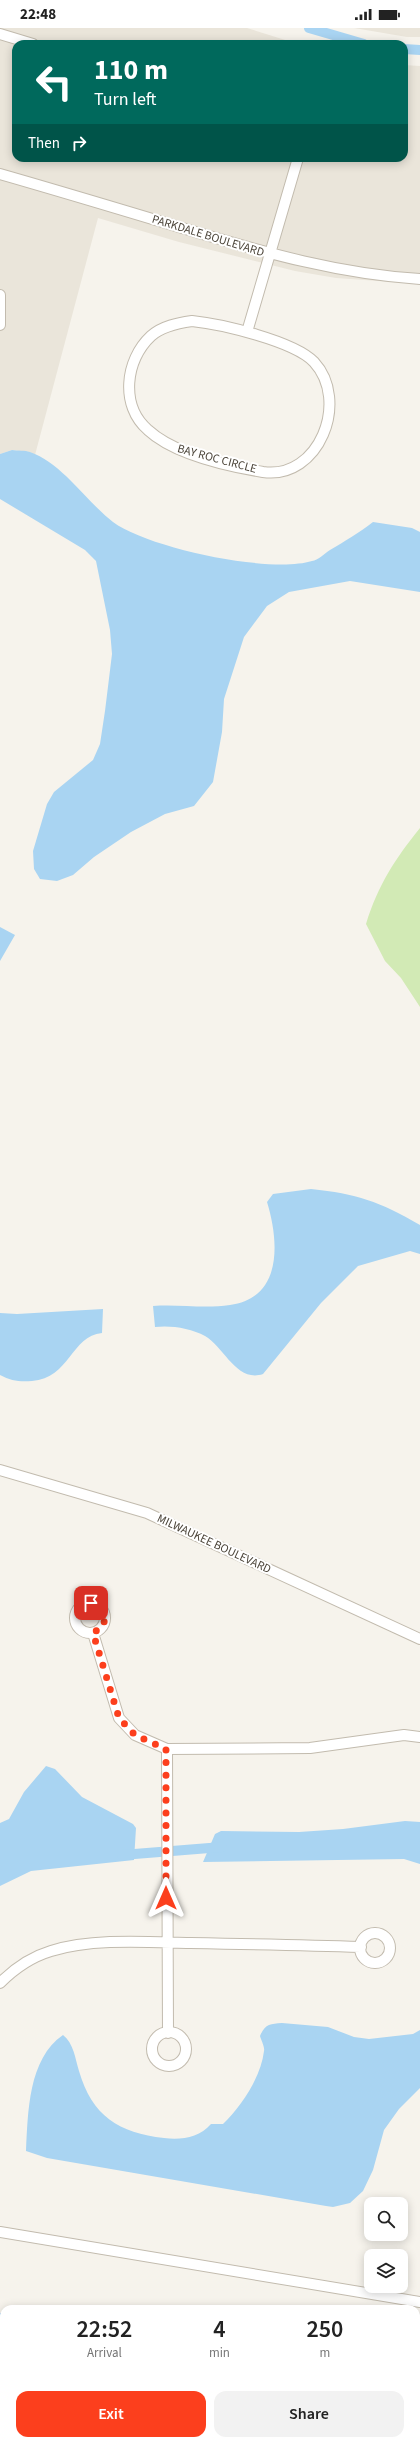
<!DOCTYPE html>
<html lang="en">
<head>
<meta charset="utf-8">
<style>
  :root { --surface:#fff; --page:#f2f2f2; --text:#222; --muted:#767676; --accent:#fc3f1d }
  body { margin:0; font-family:"Source Sans 3",sans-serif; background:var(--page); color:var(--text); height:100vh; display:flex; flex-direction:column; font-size:15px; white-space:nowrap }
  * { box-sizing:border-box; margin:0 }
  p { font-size:13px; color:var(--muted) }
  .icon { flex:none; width:22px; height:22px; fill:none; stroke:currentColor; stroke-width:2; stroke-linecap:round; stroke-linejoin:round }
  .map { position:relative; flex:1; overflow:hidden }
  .details { position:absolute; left:0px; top:2277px; width:420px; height:140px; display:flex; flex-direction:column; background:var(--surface); border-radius:12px 12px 0 0; box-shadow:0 2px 10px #0003 }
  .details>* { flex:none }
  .top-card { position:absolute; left:12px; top:12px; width:396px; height:122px; border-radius:12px; box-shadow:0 2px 10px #0003; background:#00695c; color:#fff; overflow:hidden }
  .controls { position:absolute; left:364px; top:2169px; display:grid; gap:8px }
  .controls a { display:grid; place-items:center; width:44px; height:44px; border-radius:8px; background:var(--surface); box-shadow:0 2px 10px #0003; font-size:20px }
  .pin { position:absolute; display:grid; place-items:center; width:34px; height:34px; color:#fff; margin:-17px; border-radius:8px; box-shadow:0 2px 6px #0006 }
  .me { position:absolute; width:44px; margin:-22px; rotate:0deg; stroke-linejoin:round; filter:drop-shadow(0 0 3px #0008) }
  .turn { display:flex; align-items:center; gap:14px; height:84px; padding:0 16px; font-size:18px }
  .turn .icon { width:52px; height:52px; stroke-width:2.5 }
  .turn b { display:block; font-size:28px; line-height:34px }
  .then { display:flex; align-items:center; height:38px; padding:0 16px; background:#0003; gap:8px; font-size:15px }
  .eta { display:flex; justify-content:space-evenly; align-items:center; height:68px; text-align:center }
  .eta b { font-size:24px; font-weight:600; line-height:28px }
  .primary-button { display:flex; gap:8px; margin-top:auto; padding:8px 16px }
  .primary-button a { flex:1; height:46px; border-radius:12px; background:var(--accent); color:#fff; font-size:16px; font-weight:600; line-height:46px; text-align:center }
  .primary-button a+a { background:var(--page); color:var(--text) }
  .status { display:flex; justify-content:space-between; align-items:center; height:28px; padding:0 20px; background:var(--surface); direction:ltr }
  .status svg { height:11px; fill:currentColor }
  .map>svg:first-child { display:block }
</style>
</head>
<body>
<div class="status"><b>22:48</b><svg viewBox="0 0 49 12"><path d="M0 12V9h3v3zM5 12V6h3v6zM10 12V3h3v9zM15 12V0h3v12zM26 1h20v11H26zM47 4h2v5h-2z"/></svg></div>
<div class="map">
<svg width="420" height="2417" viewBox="0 0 420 2417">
  <rect width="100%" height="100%" fill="#f6f3ec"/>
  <!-- residential -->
  <path fill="#eae5da" d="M 0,0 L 247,0 L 298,16 L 16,16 L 16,130 L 404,130 L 404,37 L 420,38 L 420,256 L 336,250 L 295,243 L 179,214 L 98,190 L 35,427 L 30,424 L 12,422 L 0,426 Z
    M 354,0 L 420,0 L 420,9 L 407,9 Z"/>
  <!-- green -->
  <path fill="#d2eab5" d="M 420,800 L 420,979 L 401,950 L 385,933 L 366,896 C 378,857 395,831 420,800 Z
    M 0,2306 L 4,2306 L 4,2413 L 378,2413 L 377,2417 L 0,2417 Z"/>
  <!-- water -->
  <path fill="#a9d4f2" d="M 12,422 C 18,423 25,422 30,424 C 62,435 87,474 113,494 C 148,520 270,546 312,533 C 318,532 324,526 330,522 C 345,513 359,505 373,494 L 412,500 L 420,504 L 420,564 L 350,553 L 289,564 L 267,578 L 244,609 L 224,671 L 222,704 L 213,754 L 194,778 L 165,786 L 131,804 L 94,829 L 73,847 L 57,853 L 40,851 L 34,841 L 33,823 L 47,776 L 54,764 L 93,732 L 100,716 L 105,683 L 112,626 L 110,602 L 96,533 L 85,522 L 0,471 L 0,426 Z
    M 0,899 L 15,907 L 0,933 Z
    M 311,1161 C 357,1166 379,1173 420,1197 L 420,1226 L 410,1223 L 358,1238 L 321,1275 L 263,1346 C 237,1355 224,1319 205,1308 C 191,1300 170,1297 155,1299 L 153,1278 C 179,1276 204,1281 230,1277 C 283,1270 279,1213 267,1174 L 273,1166 Z
    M 103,1281 L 102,1305 C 71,1308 70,1350 32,1353 C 20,1354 11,1353 0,1347 L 0,1285 L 17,1286 Z
    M 46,1738 L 55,1741 L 82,1769 L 133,1796 L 136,1800 L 134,1832 L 31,1843 L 0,1858 L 0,1795 L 9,1791 L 24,1764 Z
    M 405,1793 L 420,1794 L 420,1836 L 404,1831 L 203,1834 L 215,1806 L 221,1803 L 299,1804 L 343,1801 Z
    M 282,1995 L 328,1999 L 354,2009 L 369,2011 L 413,2006 L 420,2002 L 420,2060 L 399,2081 L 384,2102 L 373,2142 L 363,2163 L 350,2175 L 333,2179 L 326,2178 L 47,2130 L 26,2123 C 28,2085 28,2031 63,2007 C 74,2016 75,2030 79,2043 C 92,2088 119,2105 164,2110 C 181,2112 199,2110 211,2096 L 223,2096 C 241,2079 261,2049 264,2023 C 265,2019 261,2012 260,2008 C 265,1996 270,1996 282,1995 Z"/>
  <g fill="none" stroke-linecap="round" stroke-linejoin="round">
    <!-- canal -->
    <path stroke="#a9d4f2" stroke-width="10" d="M 309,0 L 364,16
      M 404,21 L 420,22
      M 122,1827 L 222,1819
      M 0,2290 L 4,2290
      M 416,2393 L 420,2394
      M 389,2417 L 390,2413"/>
    <!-- minor casing -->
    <g stroke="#c2bbae" stroke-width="12">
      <path id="minor" d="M 0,6 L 33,16
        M 0,146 C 63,164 126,183 189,202 C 266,225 340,246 420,251
        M 0,267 L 0,297
        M 192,293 C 221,296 294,313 314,334 C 350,373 319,452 263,444 C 227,438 175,427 148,402 C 120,378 125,332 151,308 C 162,298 178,295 192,293 Z
        M 247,304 L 298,130
        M 0,1442 L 147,1485 L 420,1611
        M75 1590a15 15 0 1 1 30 0a15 15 0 1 1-30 0Z
        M 93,1605 L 119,1690 L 135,1707 L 167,1721 L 310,1720 L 404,1707 L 420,1709
        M 167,1721 L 168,2005
        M360 1920a15 15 0 1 1 30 0a15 15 0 1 1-30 0Z
        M 0,1955 C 14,1941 31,1929 51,1923 C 92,1910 147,1914 190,1915 C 247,1916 304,1917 361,1919
        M152 2021a17 17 0 1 1 34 0a17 17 0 1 1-34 0Z
        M 0,2204 L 420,2274"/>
    </g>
    <!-- minor -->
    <use href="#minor" stroke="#fff" stroke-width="10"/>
  </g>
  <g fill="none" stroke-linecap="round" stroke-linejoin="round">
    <!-- route -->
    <path stroke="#fc3f1d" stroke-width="7" stroke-dasharray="0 12.6" d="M 91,1575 C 102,1578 107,1587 103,1598 L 93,1605 L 119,1690 L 135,1707 L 166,1721 L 166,1870"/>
  </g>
  <g text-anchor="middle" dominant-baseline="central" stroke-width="4" stroke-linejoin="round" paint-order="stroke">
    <!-- street labels -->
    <g font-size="12" fill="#4b4439" stroke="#fff">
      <text transform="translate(208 208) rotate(17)">PARKDALE BOULEVARD</text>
      <text transform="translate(217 431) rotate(15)">BAY ROC CIRCLE</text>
      <text transform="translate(214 1516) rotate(25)">MILWAUKEE BOULEVARD</text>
    </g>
  </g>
</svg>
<div class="controls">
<a><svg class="icon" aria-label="search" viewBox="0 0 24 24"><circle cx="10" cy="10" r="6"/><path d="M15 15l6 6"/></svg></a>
<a><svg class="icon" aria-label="layers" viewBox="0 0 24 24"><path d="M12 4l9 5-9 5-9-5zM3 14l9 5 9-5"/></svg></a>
</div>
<div class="pin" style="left:91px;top:1575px;background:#d93025"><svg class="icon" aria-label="arrive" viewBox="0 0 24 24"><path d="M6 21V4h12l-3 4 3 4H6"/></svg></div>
<svg class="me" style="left:166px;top:1870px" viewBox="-20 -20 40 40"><path d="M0-17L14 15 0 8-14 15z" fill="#fc3f1d" stroke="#fff" stroke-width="4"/></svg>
<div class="top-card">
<div class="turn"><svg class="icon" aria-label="left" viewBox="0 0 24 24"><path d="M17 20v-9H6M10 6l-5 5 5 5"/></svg><div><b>110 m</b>Turn left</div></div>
<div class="then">Then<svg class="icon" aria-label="right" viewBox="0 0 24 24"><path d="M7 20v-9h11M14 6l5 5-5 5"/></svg></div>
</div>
<section class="details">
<div class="eta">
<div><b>22:52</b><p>Arrival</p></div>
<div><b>4</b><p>min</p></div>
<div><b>250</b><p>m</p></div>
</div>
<div class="primary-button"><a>Exit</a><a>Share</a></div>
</section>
</div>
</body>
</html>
